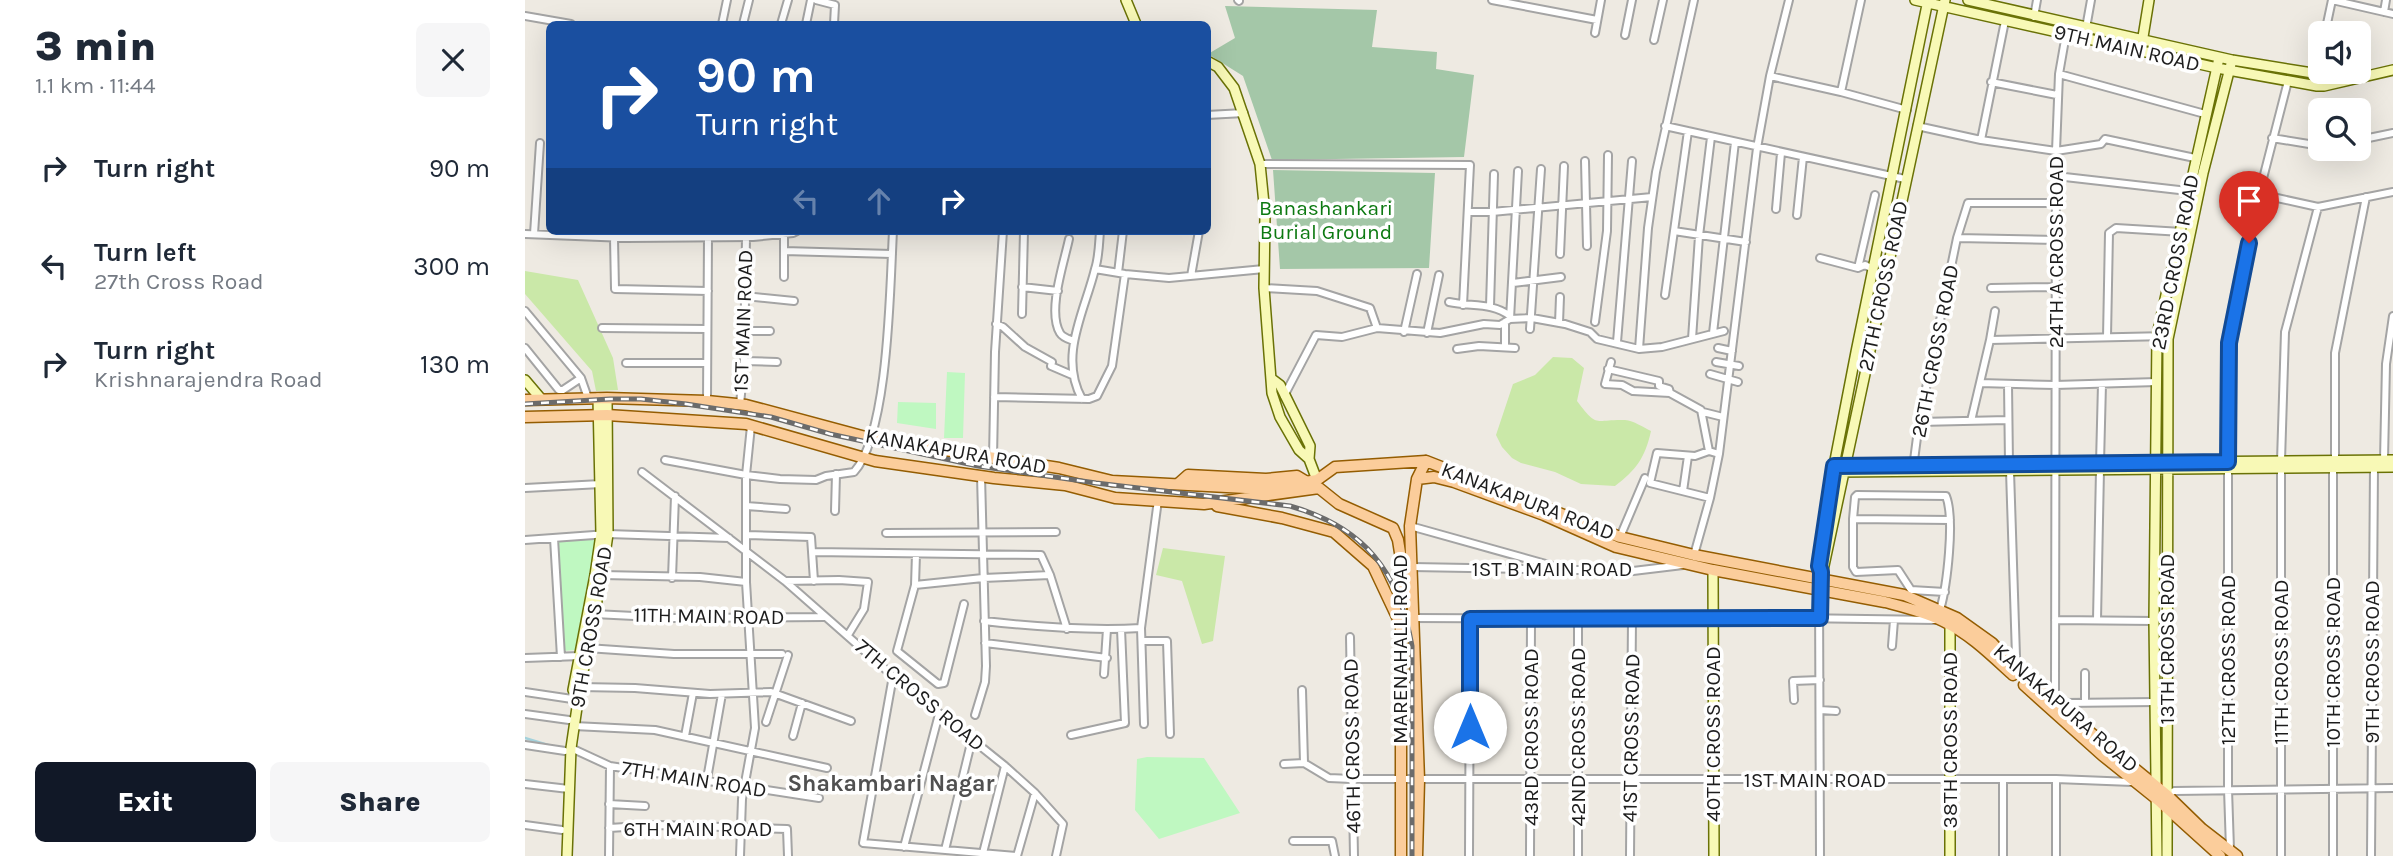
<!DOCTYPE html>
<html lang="en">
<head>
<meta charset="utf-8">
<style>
  :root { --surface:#fff; --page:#f6f6f7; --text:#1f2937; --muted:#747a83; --accent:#111827 }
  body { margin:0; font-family:Karla,sans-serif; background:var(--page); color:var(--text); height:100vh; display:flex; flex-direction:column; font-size:26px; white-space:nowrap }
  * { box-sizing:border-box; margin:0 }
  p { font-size:23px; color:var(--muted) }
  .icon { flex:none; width:38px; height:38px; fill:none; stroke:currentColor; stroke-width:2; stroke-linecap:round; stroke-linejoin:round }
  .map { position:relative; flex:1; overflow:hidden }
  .details { display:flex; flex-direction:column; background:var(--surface); width:525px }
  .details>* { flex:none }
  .banner { position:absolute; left:21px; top:21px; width:665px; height:214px; border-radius:10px; box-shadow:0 7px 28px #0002; background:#1a4fa0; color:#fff; overflow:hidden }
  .buttons { position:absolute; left:1783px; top:21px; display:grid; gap:14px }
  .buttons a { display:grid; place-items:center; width:63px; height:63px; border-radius:10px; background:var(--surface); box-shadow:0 7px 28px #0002; font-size:35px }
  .pin { position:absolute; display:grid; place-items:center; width:60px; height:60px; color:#fff; margin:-72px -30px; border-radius:50% 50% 50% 0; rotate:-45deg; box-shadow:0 0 7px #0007 }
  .pin .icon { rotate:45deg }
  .me { position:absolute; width:77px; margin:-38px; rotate:0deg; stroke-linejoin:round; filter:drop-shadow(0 0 5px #0008) }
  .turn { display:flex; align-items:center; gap:24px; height:147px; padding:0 35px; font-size:32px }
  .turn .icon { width:91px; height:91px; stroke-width:2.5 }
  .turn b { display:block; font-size:49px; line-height:60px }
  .lanes { display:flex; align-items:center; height:66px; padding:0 35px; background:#0003; justify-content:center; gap:35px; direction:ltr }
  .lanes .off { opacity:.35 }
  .round { display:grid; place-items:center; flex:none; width:74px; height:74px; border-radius:10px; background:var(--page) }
  .overview { display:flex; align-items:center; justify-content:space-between; height:119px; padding:0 35px }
  h1 { font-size:42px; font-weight:800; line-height:52px }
  .cta { display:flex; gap:14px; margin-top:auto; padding:14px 35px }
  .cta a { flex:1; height:80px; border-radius:10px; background:var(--accent); color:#fff; font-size:28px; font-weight:800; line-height:80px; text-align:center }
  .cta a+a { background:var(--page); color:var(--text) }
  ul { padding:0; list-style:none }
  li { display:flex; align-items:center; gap:21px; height:98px; padding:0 35px }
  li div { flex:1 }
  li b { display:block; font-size:26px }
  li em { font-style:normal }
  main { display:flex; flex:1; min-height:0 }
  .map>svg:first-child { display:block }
</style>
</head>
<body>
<main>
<section class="details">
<div class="overview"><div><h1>3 min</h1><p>1.1 km · 11:44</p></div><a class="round"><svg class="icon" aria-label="close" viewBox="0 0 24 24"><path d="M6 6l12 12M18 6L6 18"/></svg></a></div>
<ul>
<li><svg class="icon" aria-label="right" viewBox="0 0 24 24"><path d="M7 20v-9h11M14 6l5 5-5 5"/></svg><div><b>Turn right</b></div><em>90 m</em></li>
<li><svg class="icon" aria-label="left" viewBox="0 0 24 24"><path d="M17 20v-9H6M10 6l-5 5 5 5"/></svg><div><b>Turn left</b><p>27th Cross Road</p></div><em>300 m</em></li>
<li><svg class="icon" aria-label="right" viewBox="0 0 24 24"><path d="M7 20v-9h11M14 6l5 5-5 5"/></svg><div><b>Turn right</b><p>Krishnarajendra Road</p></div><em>130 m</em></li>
</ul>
<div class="cta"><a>Exit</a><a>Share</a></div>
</section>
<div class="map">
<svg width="1868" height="856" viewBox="0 0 1868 856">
  <rect width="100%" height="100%" fill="#eeeae2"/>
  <!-- grass -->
  <path fill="#cae8a8" d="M 0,271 L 53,280 L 88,358 L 93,390 L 71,391 L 67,371 L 0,294 Z
    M 1028,357 L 1047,358 L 1059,368 L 1052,401 C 1073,429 1069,419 1100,420 C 1109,421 1118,427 1126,431 C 1120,458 1111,470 1090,486 L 1056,484 L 1030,472 L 996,463 L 987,458 L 977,447 L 971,435 L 988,384 L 1010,375 Z
    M 638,548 L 700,556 L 688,641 L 677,644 L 657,581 L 631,575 Z"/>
  <!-- cemetery -->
  <path fill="#a4c7a8" d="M 700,6 L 852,10 L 847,47 L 912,52 L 911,69 L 949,75 L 939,157 L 747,160 L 718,76 L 683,54 L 710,38 Z
    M 748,170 L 910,173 L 904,268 L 755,269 Z"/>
  <!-- park -->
  <path fill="#bff8c1" d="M 422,372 L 440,373 L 438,438 L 419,438 Z
    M 373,402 L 411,403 L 411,429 L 372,423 Z
    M 71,537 L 50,650 L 38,651 L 32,540 Z
    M 622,757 L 679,758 L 715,813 L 634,839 L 610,810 L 612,759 Z"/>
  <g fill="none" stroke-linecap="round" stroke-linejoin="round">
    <!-- stream -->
    <path stroke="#a3d1db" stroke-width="2.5" d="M 0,738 L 23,745"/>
    <!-- street casing -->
    <g stroke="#a4a4a4" stroke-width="10">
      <path id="street" d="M 291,0 L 310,5 L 309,24
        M 713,0 L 714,1
        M 967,0 L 1072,20
        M 1859,12 L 1861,0
        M 0,16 L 46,24
        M 1509,17 L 1512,0
        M 197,24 L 202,0
        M 218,24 L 224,0
        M 256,24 L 263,0
        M 281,24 L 286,0
        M 1561,28 L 1566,0
        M 1070,33 L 1076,0
        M 1800,33 L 1807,0 L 1868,14
        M 1100,35 L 1107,0
        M 1129,40 L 1138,0
        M 1534,74 L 1680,114
        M 1245,76 L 1264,0
        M 1466,82 L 1532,95
        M 1792,86 L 1796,59
        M 1316,92 L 1336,0
        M 682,115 L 719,113
        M 1140,126 L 1380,179
        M 1392,126 L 1456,140 L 1531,151 L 1576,144 L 1580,139 L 1670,158
        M 1747,138 L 1796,146
        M 1456,140 L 1480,21
        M 1834,140 L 1868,133
        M 1060,161 L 1062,246
        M 735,164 L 945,165 L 938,305
        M 1531,176 L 1663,191
        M 1734,194 L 1793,207 L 1868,192
        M 1251,209 L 1256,153
        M 943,212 L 967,212 L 1127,197
        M 1272,215 L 1278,157
        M 1149,231 L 1221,242
        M 0,234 L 101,238 L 228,237 L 268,233 L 272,231
        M 9,234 L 15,143
        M 89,238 L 90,289 L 183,291
        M 1432,238 L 1532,240
        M 544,239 C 539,263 522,311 535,333 C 538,338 544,339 549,341
        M 259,251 L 367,254
        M 1035,254 L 1039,166
        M 1295,258 L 1333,268 L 1340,265 L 1348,269
        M 1333,268 L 1350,195
        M 570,269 L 600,274 L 644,278 L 739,269
        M 593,273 L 598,231
        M 666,276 L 674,231
        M 259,277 L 259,233
        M 988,283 L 1036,277
        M 497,287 L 533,291
        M 739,288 L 792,291 L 845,308 L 852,328 L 915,333 L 959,324 L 975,325 L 985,319 L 1007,318 L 1040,324 L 1065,332 L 1072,339 L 1114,349 L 1137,347 L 1199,331
        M 1466,288 L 1531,287
        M 1140,295 L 1163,131
        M 220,296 L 269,301
        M 924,302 C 946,307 967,302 985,316
        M 965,306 L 969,174
        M 0,311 L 56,378 L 63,398
        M 497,314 L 499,231
        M 985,319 L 993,171
        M 980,322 L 980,347
        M 1070,322 L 1082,231 L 1083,155
        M 1034,323 L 1035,297
        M 471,324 L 478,327 L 500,347 L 527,362 L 526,366 L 547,375
        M 77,328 L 182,329
        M 1005,329 L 1016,169
        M 220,331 L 245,331
        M 879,332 L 892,274
        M 902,333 L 914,275
        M 1188,333 L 1210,142
        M 1582,337 L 1584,233 L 1591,228 L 1657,232
        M 1167,339 L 1174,236 L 1186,137
        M 1465,340 L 1470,311
        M 1092,342 L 1107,161
        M 0,348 L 34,390 L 38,390 L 56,378
        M 1193,348 L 1207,351
        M 932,349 L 954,346 L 990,348
        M 1114,349 L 1123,228 L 1131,172 L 1169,0
        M 219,361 L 252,362
        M 1086,362 L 1080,384 L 1097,385 L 1108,391 L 1145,393
        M 1191,362 L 1214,366
        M 101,363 L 182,363
        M 1083,369 L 1134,381 L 1134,386 L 1144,389 L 1145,393 L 1176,410 L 1184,451 L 1194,454
        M 1185,374 L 1213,382
        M 1455,383 L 1530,385 L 1632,382
        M 1483,384 L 1484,464
        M 759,396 L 791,335 L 817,337 L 852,328
        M 469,397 L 564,399 L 572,396 L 587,366 L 600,274
        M 557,399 C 533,356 560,311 570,269 C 574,257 574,243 575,231
        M 182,401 L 183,236
        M 215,405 L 219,361 L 221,237
        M 1178,412 L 1198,417
        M 1446,421 L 1465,340 L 1643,336
        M 1394,422 L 1483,420
        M 1184,451 L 1170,456 L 1132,453 L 1125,483 L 1185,498
        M 468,458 L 470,352 L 478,231
        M 140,460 L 221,475 L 255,479 L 291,480 L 301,476 L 329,472 C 364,433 365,285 368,231
        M 1810,460 L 1810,353 L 1841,197
        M 1859,460 L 1861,364 L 1868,316
        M 1756,461 L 1760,332 L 1793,207
        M 1703,462 L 1704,343 L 1734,194 L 1763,81
        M 1575,463 L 1577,384
        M 1388,468 L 1394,422 L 1432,238 L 1443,203 L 1531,203
        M 1703,468 L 1703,789 L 1705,849
        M 1756,468 L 1756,856
        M 1808,468 L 1808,856
        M 1485,471 L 1491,656 L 1488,666
        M 117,472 L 260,581 L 368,676 L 480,766 L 510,793 L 538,824 L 531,856
        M 0,488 L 76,484
        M 1158,491 L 1163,456
        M 221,506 L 261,509
        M 310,511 L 311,474
        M 1328,519 L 1328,567 L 1331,572 L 1373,570 L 1386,590 L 1420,592
        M 885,526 L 1035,568
        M 361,533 L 531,532
        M 222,535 L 286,537 L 289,581
        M 1095,537 L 1120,478
        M 29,538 L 36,657
        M 0,540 L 83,534 L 204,538
        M 288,552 L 516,555 L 525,575 L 542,629
        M 1169,555 L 1185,498 L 1194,454 L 1232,148 L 1245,76 L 1316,92 L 1382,110
        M 887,567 L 1108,571 L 1158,565
        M 77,575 L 175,577 L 221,582
        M 147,578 L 150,496
        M 260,581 L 314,580 L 343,582 L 339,609 L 323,635
        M 390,585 L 391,554
        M 1294,589 L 1295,856
        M 439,604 L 419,683 L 413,684 L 372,651 L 390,585 L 458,578 L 525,575
        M 1415,610 C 1422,586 1430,519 1421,496 L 1332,495 L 1330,497 L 1328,519 L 1425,520
        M 69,614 L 149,618 L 299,617
        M 888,618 L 1107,619 L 1188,617 L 1411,620
        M 1053,618 L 1053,856
        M 1530,620 L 1629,621
        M 1572,620 L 1575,470
        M 459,621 C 512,627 563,631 616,628 L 633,500
        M 616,628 L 619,724
        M 825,637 L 829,856
        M 617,641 L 642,641 L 645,734
        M 460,643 L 582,658
        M 1367,646 L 1369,620
        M 62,648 L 149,654 L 257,654
        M 0,658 L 55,656
        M 579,674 L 582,629
        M 368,676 L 338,843 L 491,856
        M 55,687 L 110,688 L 185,694 L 246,692 L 326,721
        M 777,690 L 779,763
        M 0,692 L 47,699
        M 1269,700 L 1268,681 L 1295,680
        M 1527,701 L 1530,691 L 1531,151 L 1534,74 L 1541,34
        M 1560,703 L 1560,673
        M 1533,706 L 1539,703 L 1631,702
        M 1295,710 L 1311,711
        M 0,714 L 44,720
        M 450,715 L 460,682 L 461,666 L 456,476
        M 241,722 L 263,655
        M 49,726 L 130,730 L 302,768
        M 546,735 L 600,723 L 596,629
        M 160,736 L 168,693
        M 268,736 L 277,703
        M 0,745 L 40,751
        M 46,748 L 85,766 L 294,798
        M 759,764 L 779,763 L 804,778 L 827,779 L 1531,779 L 1607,782
        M 182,779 L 197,694
        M 1478,779 L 1478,856
        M 1531,779 L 1531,856
        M 0,784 L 44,789
        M 1642,795 L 1649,791 L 1868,788
        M 84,804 L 120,806
        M 0,825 L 37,830
        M 84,828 L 133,825 L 262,829 L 263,856
        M 768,841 L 807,841 L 810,856
        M 379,847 L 414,714
        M 420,850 L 447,739
        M 458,853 L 480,766
        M 84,856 L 85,766
        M 215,856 L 217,799 L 230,728 L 221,582 L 221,475 L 226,426
        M 492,856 L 510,793
        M 944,856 L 945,619
        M 1005,856 L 1006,619
        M 1105,856 L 1107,619
        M 1846,856 L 1849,467"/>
    </g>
    <!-- secondary casing -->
    <g stroke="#6a7206" stroke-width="12">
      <path id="secondary" d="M 601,0 L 611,24
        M 1390,0 L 1692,68 L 1792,86 L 1799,86 L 1868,70
        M 1443,0 L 1707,60 L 1800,75 L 1815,82
        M 1617,43 L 1624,0
        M 682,61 L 693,67 L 709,88 L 735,164 L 740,214 L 739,288 L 747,393 L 755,417 L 774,450 L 784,459 L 792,480
        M 747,379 L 755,385 L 785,446 L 784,459
        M 0,380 L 17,400
        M 1315,465 L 1868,460
        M 1313,472 L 1868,467
        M 1188,570 L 1189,856
        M 1296,572 L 1294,566 L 1306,481 L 1331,352 L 1403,0
        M 1294,589 L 1420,0
        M 1425,625 L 1425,856
        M 48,690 L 70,575 L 76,534 L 73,398
        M 42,856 L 46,748 L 55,687 L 77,575 L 83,534 L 82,398
        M 1632,856 L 1629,621 L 1632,335 L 1694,58
        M 1642,856 L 1643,339 L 1678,173 L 1707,60"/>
    </g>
    <!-- primary casing -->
    <g stroke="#945d02" stroke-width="13">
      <path id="primary" d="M 0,400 L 82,398 L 182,401 L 221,405 L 348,439 L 534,468 L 587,481 L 740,489 L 792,480 L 810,467 L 901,461 L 1095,537 L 1169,555 L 1379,595 L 1432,618 L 1467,643 L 1488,666 L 1533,706 L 1642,795 L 1677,829 L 1712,856
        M 0,417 L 82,415 L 221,424 L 350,461 L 469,478 L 540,485 L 590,498 L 679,504 L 794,488
        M 892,479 L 909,477 L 929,482 L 1019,515 L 1091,547 L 1188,570 L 1360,602 C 1379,607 1400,612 1418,621 C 1445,634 1466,655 1488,675
        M 654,483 L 663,475 L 741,479 L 772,476 L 782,482
        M 794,488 L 814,504 L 868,528 L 873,540 L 876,559 L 876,856
        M 692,506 L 757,518 L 809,532 L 848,566 L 873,619
        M 1499,685 L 1577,755 L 1633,800 L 1695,856
        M 892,856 L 894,780 L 885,526 L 892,479 L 901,461"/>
    </g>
    <!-- street -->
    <use href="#street" stroke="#fff" stroke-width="6"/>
    <!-- secondary -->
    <use href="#secondary" stroke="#f8f9b6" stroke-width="9"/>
    <!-- primary -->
    <use href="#primary" stroke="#fbcd9b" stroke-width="10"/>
    <!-- rail casing -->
    <g stroke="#6b6b6b" stroke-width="5">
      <path id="rail" d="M 0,404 L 85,399 L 116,399 L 161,404 L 246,417 L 305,434 L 453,466 L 571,483 L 765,506 C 839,527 874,571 887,646 L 887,856"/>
    </g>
    <!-- rail -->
    <use href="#rail" stroke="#fff" stroke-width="2.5" stroke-dasharray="8" stroke-linecap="butt"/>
  </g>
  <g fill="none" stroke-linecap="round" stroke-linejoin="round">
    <!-- route casing -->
    <g stroke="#114b97" stroke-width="18">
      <path id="route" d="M 945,727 L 945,619 L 1295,618 L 1296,572 L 1294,566 L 1309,466 L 1703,462 L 1704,343 L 1724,243"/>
    </g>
    <!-- route -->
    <use href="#route" stroke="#1a73e8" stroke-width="12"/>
  </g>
  <g text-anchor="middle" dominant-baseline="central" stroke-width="7" stroke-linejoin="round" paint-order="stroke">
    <!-- street labels -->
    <g font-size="21" fill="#1d1d1d" stroke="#fff">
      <text transform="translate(1602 48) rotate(13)">9TH MAIN ROAD</text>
      <text transform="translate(1531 252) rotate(-90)">24TH A CROSS ROAD</text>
      <text transform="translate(1650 262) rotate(-79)">23RD CROSS ROAD</text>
      <text transform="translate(1358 286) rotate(-78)">27TH CROSS ROAD</text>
      <text transform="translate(218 321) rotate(-88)">1ST MAIN ROAD</text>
      <text transform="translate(1410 351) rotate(-79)">26TH CROSS ROAD</text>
      <text transform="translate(431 451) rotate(10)">KANAKAPURA ROAD</text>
      <text transform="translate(1003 501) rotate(21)">KANAKAPURA ROAD</text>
      <text x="1027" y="569">1ST B MAIN ROAD</text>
      <text transform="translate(184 616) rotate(1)">11TH MAIN ROAD</text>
      <text transform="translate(66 627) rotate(-80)">9TH CROSS ROAD</text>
      <text transform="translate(1642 639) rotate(-90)">13TH CROSS ROAD</text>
      <text transform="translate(875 649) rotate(-90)">MARENAHALLI ROAD</text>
      <text transform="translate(1703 660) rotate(-90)">12TH CROSS ROAD</text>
      <text transform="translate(1756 662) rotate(-90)">11TH CROSS ROAD</text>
      <text transform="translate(1808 662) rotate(-90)">10TH CROSS ROAD</text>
      <text transform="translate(1847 662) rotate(-90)">9TH CROSS ROAD</text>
      <text transform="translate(395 695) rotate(40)">7TH CROSS ROAD</text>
      <text transform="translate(1541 708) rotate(41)">KANAKAPURA ROAD</text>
      <text transform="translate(1188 734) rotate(-90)">40TH CROSS ROAD</text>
      <text transform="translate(1006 737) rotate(-90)">43RD CROSS ROAD</text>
      <text transform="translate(1053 737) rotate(-90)">42ND CROSS ROAD</text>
      <text transform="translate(1106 738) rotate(-89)">41ST CROSS ROAD</text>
      <text transform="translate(1425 740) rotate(-90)">38TH CROSS ROAD</text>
      <text transform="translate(827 746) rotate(-91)">46TH CROSS ROAD</text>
      <text transform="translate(169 779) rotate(9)">7TH MAIN ROAD</text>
      <text x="1290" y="780">1ST MAIN ROAD</text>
      <text x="173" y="829">6TH MAIN ROAD</text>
    </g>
    <!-- park labels -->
    <g font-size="21" fill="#0c7911" stroke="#fff">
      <text x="801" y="208">Banashankari<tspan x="801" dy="24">Burial Ground</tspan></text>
    </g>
    <!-- neighbourhood labels -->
    <g font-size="23" font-weight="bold" fill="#505050" stroke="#fff">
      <text x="366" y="783">Shakambari Nagar</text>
    </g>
  </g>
</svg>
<div class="buttons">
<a><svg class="icon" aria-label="sound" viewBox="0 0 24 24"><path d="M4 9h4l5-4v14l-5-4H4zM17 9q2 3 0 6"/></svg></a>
<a><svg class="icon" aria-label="search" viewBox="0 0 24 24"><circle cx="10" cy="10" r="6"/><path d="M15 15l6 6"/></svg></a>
</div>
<div class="pin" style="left:1724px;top:243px;background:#d93025"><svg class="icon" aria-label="arrive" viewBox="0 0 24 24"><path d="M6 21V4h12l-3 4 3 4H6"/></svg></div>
<svg class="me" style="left:945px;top:727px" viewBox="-20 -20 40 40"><circle r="19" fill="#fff"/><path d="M0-13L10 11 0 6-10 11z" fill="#1a73e8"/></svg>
<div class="banner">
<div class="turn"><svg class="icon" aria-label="right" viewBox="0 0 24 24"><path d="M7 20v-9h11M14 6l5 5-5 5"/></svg><div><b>90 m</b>Turn right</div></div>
<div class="lanes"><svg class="icon off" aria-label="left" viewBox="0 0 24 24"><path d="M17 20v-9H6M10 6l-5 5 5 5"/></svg><svg class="icon off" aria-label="ahead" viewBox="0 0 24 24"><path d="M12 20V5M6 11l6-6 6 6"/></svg><svg class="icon" aria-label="right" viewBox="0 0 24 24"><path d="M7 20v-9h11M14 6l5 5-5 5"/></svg></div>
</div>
</div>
</main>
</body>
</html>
